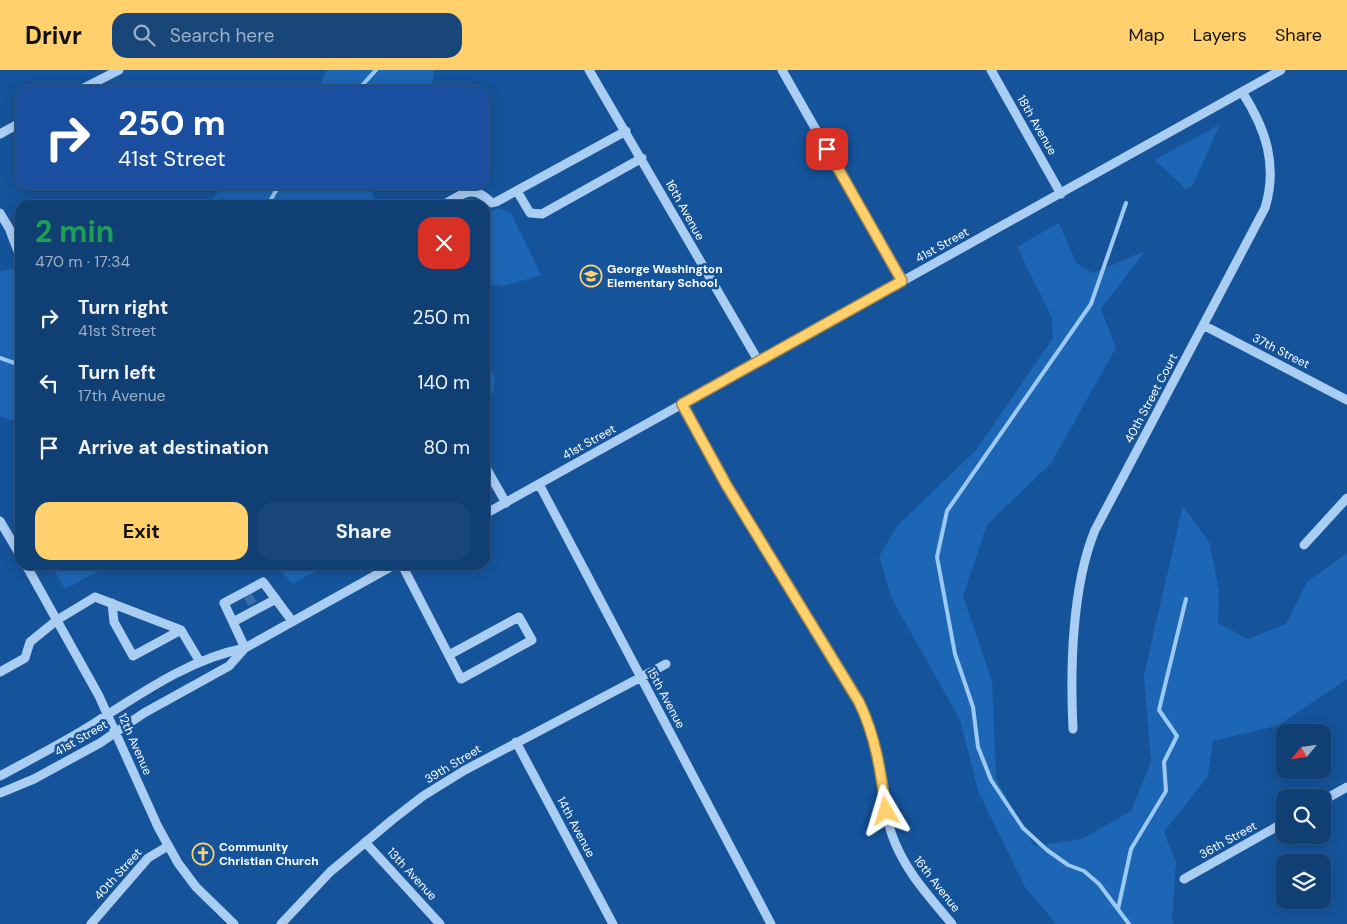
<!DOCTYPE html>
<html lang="en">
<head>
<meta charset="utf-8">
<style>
  :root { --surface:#103f74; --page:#194679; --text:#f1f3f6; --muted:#9cafc5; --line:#305886; --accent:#ffd06c }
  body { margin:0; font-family:"DM Sans",sans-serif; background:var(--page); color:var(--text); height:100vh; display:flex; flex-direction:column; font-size:19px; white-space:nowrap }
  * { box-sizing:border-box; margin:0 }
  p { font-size:16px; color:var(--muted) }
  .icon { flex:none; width:28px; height:28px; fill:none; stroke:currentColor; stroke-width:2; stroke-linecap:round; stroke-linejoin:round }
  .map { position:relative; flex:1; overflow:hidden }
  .drawer { position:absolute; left:15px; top:130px; width:475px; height:370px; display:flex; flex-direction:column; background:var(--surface); border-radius:15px; box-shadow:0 2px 12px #0003,0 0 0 1px var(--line) }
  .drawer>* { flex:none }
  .hud { position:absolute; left:15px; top:15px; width:475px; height:105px; border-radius:15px; box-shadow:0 2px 12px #0003,0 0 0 1px var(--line); background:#1a4fa0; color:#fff; overflow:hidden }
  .needle { width:32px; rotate:241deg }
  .fabs { position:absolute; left:1276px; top:654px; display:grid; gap:10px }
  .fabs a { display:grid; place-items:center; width:55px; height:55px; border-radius:10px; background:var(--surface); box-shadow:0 2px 12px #0003,0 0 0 1px var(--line); font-size:25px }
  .pin { position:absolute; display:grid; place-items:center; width:42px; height:42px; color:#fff; margin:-21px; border-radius:10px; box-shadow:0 2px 8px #0006 }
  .me { position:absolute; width:55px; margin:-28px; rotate:353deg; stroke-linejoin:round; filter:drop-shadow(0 0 4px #0008) }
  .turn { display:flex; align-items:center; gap:18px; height:105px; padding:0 20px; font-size:22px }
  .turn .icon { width:65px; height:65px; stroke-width:2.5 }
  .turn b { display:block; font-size:35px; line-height:42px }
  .round { display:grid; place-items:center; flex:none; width:52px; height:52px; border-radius:15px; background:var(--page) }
  .summary { display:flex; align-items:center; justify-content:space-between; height:85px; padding:0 20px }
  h1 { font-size:30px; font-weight:700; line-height:38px; color:#1e9e55 }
  .cta { display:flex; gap:10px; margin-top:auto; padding:10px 20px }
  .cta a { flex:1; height:58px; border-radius:15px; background:var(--accent); color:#111; font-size:20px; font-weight:700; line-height:58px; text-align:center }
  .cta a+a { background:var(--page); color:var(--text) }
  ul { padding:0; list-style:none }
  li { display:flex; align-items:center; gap:15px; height:65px; padding:0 20px }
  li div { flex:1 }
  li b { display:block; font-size:19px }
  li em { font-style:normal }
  header { display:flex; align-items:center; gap:30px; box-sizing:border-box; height:70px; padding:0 25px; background:var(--accent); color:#111 }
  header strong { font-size:24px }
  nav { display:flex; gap:28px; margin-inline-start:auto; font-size:18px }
  .search { width:350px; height:45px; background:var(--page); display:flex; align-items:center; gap:12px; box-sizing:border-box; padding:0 18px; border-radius:15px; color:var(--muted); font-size:19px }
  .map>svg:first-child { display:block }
</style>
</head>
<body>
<header>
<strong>Drivr</strong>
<div class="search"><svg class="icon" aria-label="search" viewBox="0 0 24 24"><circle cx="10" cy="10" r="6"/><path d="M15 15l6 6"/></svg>Search here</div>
<nav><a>Map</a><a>Layers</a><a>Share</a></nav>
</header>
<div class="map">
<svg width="1347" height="854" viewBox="0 0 1347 854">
  <rect width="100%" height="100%" fill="#15549b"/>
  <!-- green -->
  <path fill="#1d66b5" d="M 327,0 L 434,0 L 432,16 L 437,20 L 318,20 Z
    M 1220,54 L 1193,115 L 1186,119 L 1155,90 Z
    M 221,115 L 369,115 L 377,135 L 206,135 L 222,118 Z
    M 498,138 L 511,143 L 541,205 L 503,216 L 485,214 L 485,145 Z
    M 1059,153 L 1076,193 L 1093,203 L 1145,181 L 1101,239 L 1116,278 L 1051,393 L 987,455 L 963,526 L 992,611 L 996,709 L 1034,776 L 1082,769 L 1131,741 L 1151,692 L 1144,605 L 1183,436 L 1209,472 L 1219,520 L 1218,553 L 1248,569 L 1286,554 L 1307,512 L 1347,483 L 1347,609 L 1279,655 L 1213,671 L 1208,706 L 1164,762 L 1176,792 L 1172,851 L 1174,854 L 1056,854 L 1025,817 L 978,721 L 960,650 L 892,529 L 879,487 L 897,456 L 976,380 L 1053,268 L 1052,248 L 1017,177 Z
    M 20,197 L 20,362 L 17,352 L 0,346 L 0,201 Z
    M 485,291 L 495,308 L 494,322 L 485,326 Z
    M 51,495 L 109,495 L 65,519 Z
    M 274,495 L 326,495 L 293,514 Z"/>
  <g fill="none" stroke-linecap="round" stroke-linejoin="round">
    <!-- stream -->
    <path stroke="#9cc9f5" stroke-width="4" d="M 358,20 L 376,0
      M 1126,133 L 1091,234 L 947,441 L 937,487 L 955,584 L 973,637 L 978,677 L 991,710 L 1023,758 L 1047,780 L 1068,795 L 1084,801 L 1099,814 L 1129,854
      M 268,135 L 279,115
      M 0,288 L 20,295
      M 1118,839 L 1131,779 L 1166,721 L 1164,692 L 1177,666 L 1159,640 L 1186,529"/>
    <!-- minor-tunnel -->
    <path stroke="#386eaa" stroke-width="9" stroke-dasharray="9 4.5" stroke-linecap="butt" d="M 248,526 L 255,538"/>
    <!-- minor -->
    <path stroke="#aacdf3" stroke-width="9" d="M 589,0 L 759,292
      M 782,0 L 902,211
      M 991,0 L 1061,124
      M 80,20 L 119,0
      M 0,64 L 20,53
      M 517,121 L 530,143 L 542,144 L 642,88
      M 443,135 C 463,124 472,113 492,133 L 496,132 L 626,61
      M 0,143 L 9,158 L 19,184
      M 1203,255 L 1347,330
      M 682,334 L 727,416 L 859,632 C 869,654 877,677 881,701 C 885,721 885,742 891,762 C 903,799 928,825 952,854
      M 485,396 L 506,433
      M 539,414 L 771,854
      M 485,444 L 1281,0
      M 0,451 L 20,485
      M 1304,475 L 1347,428
      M 26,495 L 99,626 L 158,757 L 178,793 L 196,817 L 234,854
      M 402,495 L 461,609 L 532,570 L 519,547 L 449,585
      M 112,533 L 114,552 L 133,586 L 181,560
      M 233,552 L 276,529
      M 245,578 L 224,533 L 263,512 L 292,551
      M 0,602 L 25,588 L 30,572 L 57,550 L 95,527 L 181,560 L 200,592
      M 1073,659 C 1070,598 1072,516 1095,460 L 1265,138 C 1278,95 1266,59 1242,22
      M 516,672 L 613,854
      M 0,706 C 31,689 63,673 93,654 C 140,624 189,589 245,578
      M 0,723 L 34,709 L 100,673 L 144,643 L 229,596 L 245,578 L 394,495
      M 1322,731 L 1347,717
      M 365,772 L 440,854
      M 1184,809 L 1285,752
      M 91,854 L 148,788 L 168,776
      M 281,854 L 330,802 L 392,750 L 423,726 L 465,700 L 666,594"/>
  </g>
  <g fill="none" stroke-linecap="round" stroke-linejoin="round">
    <!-- route casing -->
    <g stroke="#a68746" stroke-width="12">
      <path id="route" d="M 827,79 L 902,211 L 682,334 L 727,416 L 859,632 C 876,667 881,703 886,741"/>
    </g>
    <!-- route -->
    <use href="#route" stroke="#ffd06c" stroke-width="9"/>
  </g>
  <!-- icons -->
  <defs>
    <g id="school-ring" transform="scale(1.125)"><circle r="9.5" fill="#15549b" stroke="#ffd06c" stroke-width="1.5"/><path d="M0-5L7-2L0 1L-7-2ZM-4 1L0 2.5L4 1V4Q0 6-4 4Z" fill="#ffd06c"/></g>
    <g id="church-ring" transform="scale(1.125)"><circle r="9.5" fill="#15549b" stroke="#ffd06c" stroke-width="1.5"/><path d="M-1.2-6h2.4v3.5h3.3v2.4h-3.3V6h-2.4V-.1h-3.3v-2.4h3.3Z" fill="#ffd06c"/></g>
  </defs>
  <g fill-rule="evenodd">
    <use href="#school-ring" x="591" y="206"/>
    <use href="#church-ring" x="203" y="784"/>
  </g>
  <g text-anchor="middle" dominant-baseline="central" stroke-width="5" stroke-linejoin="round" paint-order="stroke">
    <!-- street labels -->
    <g font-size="12" fill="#fff" stroke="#15549b">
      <text transform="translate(1037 55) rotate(60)">18th Avenue</text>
      <text transform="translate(685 140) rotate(61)">16th Avenue</text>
      <text transform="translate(942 175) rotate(-29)">41st Street</text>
      <text transform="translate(1281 281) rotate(27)">37th Street</text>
      <text transform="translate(1151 328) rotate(-62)">40th Street Court</text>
      <text transform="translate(589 372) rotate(-29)">41st Street</text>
      <text transform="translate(666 628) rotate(62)">15th Avenue</text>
      <text transform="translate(81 668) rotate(-30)">41st Street</text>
      <text transform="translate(135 674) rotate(66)">12th Avenue</text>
      <text transform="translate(453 694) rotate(-31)">39th Street</text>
      <text transform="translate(576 757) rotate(62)">14th Avenue</text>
      <text transform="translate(1228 770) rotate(-29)">36th Street</text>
      <text transform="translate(118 804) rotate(-48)">40th Street</text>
      <text transform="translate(412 804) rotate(47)">13th Avenue</text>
      <text transform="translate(937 814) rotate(52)">16th Avenue</text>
    </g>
    <!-- poi labels -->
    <g font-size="12" font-weight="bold" fill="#fff" stroke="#15549b" text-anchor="start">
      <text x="607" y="199">George Washington<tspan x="607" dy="14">Elementary School</tspan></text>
      <text x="219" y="777">Community<tspan x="219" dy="14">Christian Church</tspan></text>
    </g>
  </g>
</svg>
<div class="fabs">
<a><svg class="needle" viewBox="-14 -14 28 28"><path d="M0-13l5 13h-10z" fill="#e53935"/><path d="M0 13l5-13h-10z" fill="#9cafc5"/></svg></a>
<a><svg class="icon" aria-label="search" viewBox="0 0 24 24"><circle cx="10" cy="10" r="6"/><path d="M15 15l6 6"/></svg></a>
<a><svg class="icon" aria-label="layers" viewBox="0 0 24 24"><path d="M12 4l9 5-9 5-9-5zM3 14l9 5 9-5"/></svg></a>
</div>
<div class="pin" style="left:827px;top:79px;background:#d93025"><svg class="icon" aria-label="arrive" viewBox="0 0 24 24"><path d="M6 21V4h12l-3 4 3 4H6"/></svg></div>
<svg class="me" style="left:886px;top:741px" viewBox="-20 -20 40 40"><path d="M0-17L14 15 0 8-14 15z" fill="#ffd06c" stroke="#fff" stroke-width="4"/></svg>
<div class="hud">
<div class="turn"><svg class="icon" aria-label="right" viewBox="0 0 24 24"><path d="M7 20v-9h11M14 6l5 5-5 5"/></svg><div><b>250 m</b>41st Street</div></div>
</div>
<section class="drawer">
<div class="summary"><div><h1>2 min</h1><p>470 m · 17:34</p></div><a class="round" style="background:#d93025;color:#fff"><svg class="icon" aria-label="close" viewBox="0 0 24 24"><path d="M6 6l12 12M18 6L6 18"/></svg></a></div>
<ul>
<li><svg class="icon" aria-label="right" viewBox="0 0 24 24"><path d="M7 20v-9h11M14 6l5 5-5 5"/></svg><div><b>Turn right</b><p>41st Street</p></div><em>250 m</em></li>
<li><svg class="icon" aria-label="left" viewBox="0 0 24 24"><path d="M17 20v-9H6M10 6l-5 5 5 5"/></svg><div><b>Turn left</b><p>17th Avenue</p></div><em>140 m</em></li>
<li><svg class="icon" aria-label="arrive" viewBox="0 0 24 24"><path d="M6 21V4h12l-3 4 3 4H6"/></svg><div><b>Arrive at destination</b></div><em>80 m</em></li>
</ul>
<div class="cta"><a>Exit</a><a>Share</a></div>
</section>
</div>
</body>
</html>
